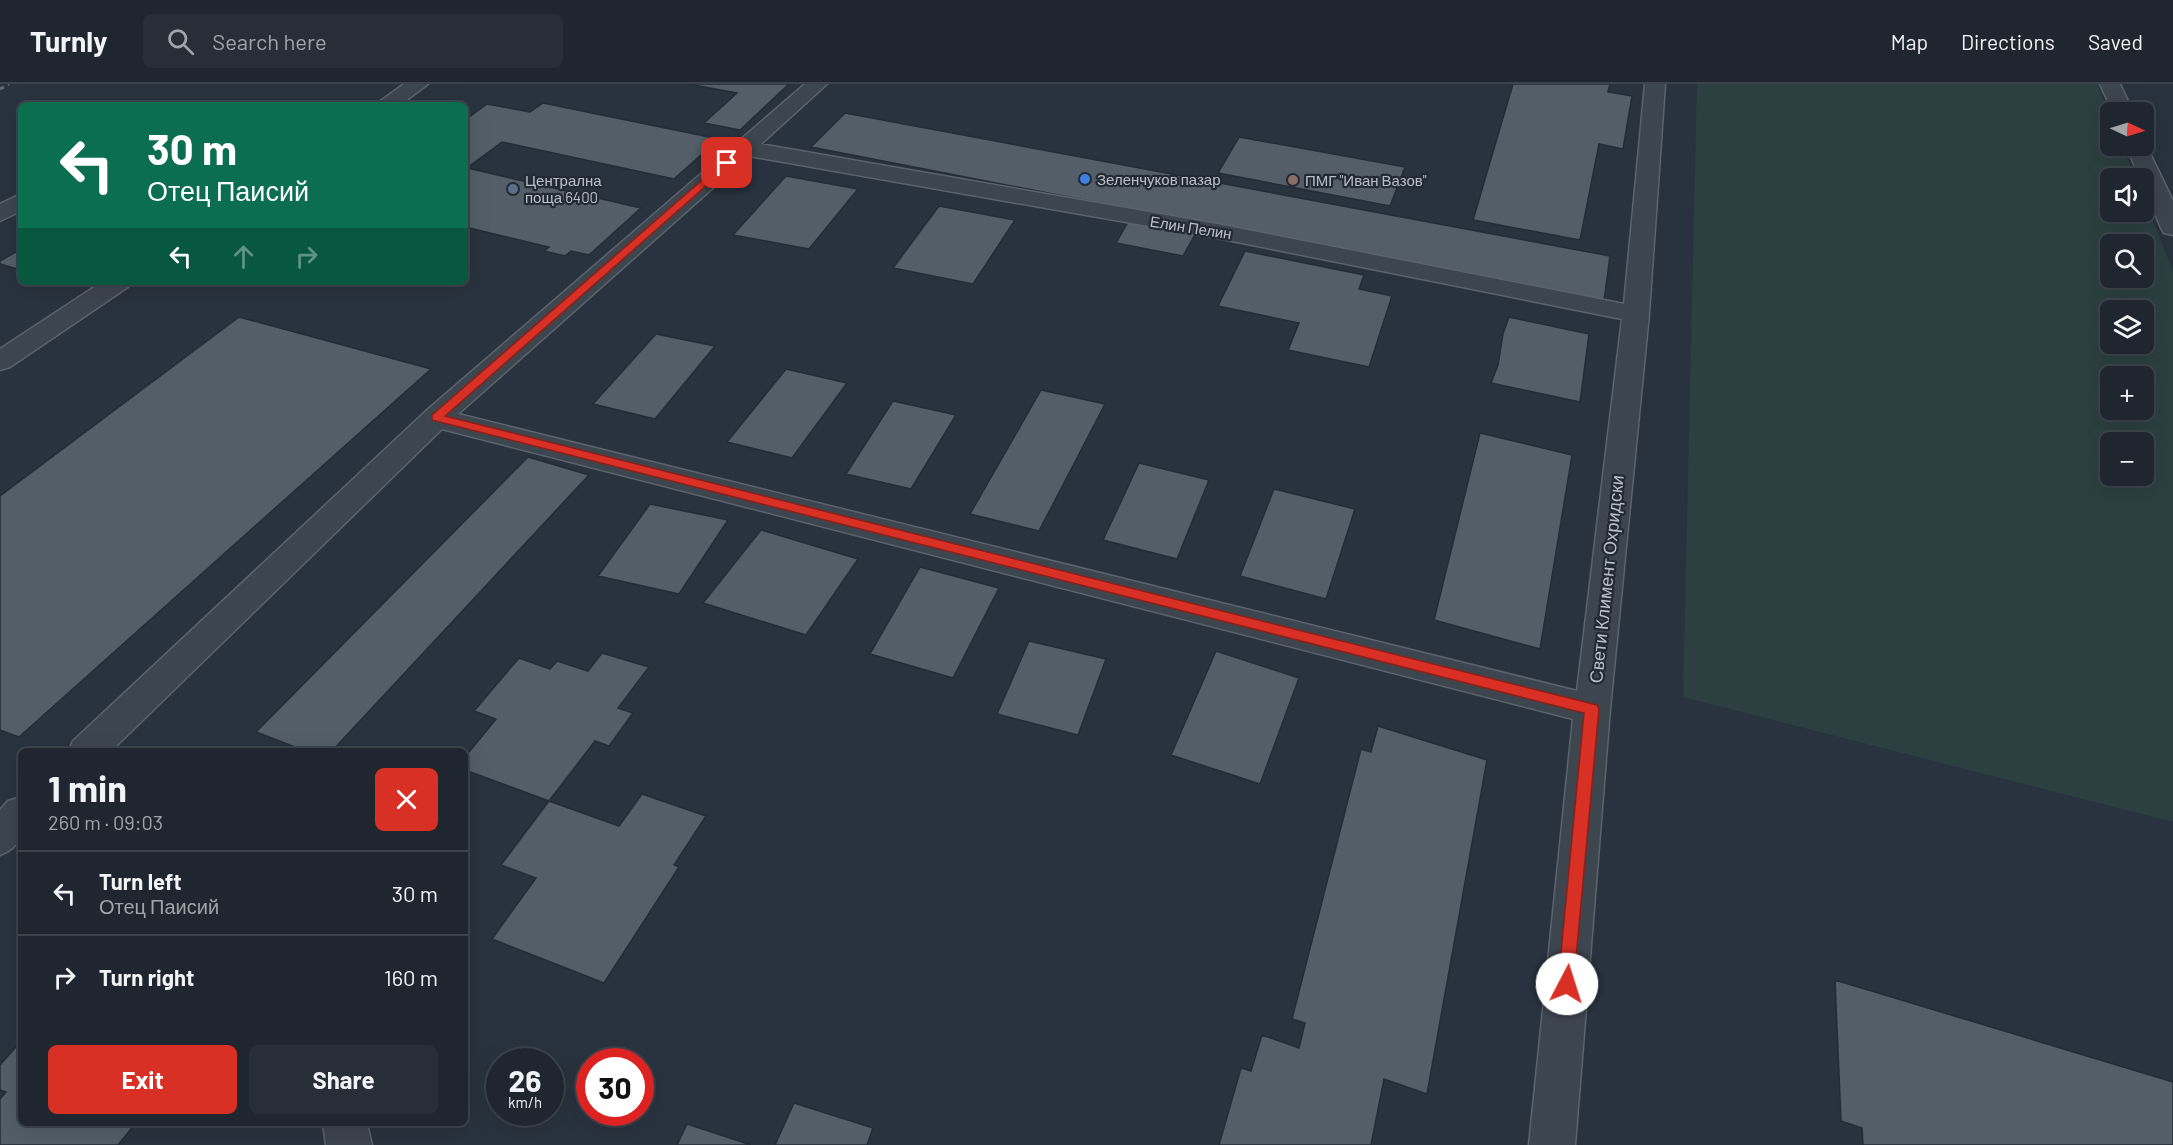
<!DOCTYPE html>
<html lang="en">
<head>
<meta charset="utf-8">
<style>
  :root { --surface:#1f262f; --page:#272e37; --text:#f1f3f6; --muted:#a1a5aa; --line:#3c434b; --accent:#d93025 }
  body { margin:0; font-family:Barlow,sans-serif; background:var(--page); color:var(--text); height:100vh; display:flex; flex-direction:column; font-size:22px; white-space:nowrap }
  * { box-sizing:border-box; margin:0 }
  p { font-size:20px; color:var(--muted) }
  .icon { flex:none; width:33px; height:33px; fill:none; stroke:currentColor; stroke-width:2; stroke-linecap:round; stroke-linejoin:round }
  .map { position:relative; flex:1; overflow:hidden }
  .details { position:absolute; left:18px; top:664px; width:450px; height:378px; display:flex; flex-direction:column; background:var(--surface); border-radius:9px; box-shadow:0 6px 24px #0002,0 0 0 2px var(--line) }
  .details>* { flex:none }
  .hud { position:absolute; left:18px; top:18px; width:450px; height:183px; border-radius:9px; box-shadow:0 6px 24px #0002,0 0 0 2px var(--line); background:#0b6e4f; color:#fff; overflow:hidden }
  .needle { width:39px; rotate:94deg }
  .buttons { position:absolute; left:2100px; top:18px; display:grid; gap:12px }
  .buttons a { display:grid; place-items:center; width:54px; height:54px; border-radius:9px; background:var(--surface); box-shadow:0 6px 24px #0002,0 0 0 2px var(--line); font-size:30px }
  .speed { position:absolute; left:486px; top:964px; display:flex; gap:12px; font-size:30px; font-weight:700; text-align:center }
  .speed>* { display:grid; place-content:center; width:78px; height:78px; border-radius:50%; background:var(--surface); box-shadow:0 6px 24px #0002,0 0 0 2px var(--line); line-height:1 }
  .speed small { font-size:15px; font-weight:400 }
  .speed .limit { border:9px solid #d22; background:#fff; color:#111 }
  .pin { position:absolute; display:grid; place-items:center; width:51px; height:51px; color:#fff; margin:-26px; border-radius:12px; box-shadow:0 3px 9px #0006 }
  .me { position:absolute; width:66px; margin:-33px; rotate:5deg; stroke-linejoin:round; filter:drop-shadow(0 0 4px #0008) }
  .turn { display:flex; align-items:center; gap:21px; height:126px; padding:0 30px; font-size:27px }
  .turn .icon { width:78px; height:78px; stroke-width:2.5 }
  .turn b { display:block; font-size:42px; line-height:51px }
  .lanes { display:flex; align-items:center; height:57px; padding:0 30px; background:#0003; justify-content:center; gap:30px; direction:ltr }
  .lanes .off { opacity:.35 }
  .round { display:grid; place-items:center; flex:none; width:63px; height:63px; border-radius:9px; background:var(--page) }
  .overview { display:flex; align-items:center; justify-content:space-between; height:102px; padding:0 30px }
  h1 { font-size:36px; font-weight:700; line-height:45px }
  .action { display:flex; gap:12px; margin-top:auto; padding:12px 30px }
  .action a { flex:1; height:69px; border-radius:9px; background:var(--accent); color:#fff; font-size:24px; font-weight:700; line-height:69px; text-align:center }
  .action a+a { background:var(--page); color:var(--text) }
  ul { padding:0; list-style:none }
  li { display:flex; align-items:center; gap:18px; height:84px; padding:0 30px; border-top:2px solid var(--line) }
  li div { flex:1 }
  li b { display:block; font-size:22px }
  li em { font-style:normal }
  header { display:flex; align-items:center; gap:36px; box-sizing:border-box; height:84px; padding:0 30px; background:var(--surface); border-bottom:2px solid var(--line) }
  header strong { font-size:28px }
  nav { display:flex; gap:33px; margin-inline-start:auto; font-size:21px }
  .search { width:420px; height:54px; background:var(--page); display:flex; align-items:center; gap:15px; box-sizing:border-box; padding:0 21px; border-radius:9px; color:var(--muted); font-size:22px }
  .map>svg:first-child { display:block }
</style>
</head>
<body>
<header>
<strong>Turnly</strong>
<div class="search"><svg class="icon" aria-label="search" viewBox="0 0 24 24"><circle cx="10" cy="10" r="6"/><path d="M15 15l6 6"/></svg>Search here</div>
<nav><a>Map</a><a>Directions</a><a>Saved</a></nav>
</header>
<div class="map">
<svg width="2173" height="1061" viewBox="0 0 2173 1061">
  <rect width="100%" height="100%" fill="#29333f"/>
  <!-- green -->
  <path fill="#2c4041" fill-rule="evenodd" d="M 1697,0 L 2097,0 L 2110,33 L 2110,62 L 2122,62 L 2135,94 L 2110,94 L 2110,128 L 2144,128 L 2144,115 L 2173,187 L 2173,738 L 1683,613 ZM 2144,160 L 2144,194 L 2110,194 L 2110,160 ZM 2110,226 L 2144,226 L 2144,260 L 2110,260 ZM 2144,292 L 2144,326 L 2110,326 L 2110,292 ZM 2144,358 L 2144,392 L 2110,392 L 2110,358 Z"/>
  <!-- building -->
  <path fill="#535e69" stroke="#242c36" stroke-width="1.5" d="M 688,0 L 789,0 L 740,46 L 704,39 L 737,9 Z
    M 1513,0 L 1610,0 L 1608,8 L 1632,12 L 1623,65 L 1599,60 L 1580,156 L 1473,136 Z
    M 543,19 L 719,55 L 674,95 L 502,58 L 467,84 L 641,124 L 589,171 L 571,167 L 565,172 L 544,167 L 549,163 L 465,143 L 465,36 L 487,20 L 530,28 Z
    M 845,29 L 1610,172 L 1604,217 L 1202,138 L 1183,172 L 1116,159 L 1135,126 L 811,63 Z
    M 1239,53 L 1405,83 L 1390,122 L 1218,89 Z
    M 786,92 L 858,105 L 809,165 L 733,151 Z
    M 939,122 L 1015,136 L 973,200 L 893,184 Z
    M 21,165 L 21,186 L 0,180 L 0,177 Z
    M 1245,167 L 1364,191 L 1359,205 L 1392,212 L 1369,283 L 1288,266 L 1299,239 L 1218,222 Z
    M 239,233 L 431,285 L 19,653 L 0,646 L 0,412 Z
    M 1509,233 L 1589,250 L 1580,318 L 1491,299 L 1498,281 L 1503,250 Z
    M 656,250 L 715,262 L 655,335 L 593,320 Z
    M 786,285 L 847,299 L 792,374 L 727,358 Z
    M 1041,306 L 1105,320 L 1039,447 L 970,430 Z
    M 893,317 L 956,331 L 911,405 L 846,390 Z
    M 1480,349 L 1572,371 L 1540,565 L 1434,536 Z
    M 528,373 L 589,391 L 331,668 L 308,668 L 256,648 Z
    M 1139,379 L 1209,396 L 1177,475 L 1103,456 Z
    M 1274,405 L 1355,425 L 1326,515 L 1240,492 Z
    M 650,420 L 728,436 L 679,510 L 598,492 Z
    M 761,446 L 858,475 L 806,551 L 703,519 Z
    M 920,483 L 999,504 L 953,594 L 870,570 Z
    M 1029,557 L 1106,575 L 1078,651 L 997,630 Z
    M 1216,567 L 1299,594 L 1260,700 L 1171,671 Z
    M 602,569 L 649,583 L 618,624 L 633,629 L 609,662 L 595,657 L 549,717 L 465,686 L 465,673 L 496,635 L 474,627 L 519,574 L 550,585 L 557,577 L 588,587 Z
    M 1378,642 L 1487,676 L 1427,1010 L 1384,995 L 1371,1061 L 1219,1061 L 1241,984 L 1251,987 L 1262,951 L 1299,964 L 1305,939 L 1292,935 L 1361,665 L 1371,668 Z
    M 642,710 L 706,732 L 674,781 L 679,783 L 604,899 L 492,855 L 536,794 L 501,781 L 549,717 L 619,742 Z
    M 1835,896 L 2173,998 L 2173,1061 L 1863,1061 L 1862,1044 L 1841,1037 Z
    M 21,957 L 21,1040 L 135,1040 L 118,1061 L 0,1061 L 0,1015 L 6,1008 L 0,1006 L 0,981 Z
    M 794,1019 L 873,1044 L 867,1061 L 775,1061 Z
    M 687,1040 L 751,1061 L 677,1061 Z"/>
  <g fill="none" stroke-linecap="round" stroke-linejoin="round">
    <!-- minor casing -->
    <g stroke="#5b636c" stroke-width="3">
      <path id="minor" d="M 404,0 L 428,0 L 400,21 L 375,21 Z
        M 805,0 L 827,0 L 761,60 L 1217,140 L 1624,220 L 1645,0 L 1665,0 L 1649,230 L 1610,625 L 1575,1061 L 1529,1061 L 1573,635 L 442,345 L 110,668 L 68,668 L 73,657 L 426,327 ZM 749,72 L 1217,154 L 1622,235 L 1577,607 L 458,330 Z
        M 2100,0 L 2120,0 L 2133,28 L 2113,28 Z
        M 2144,57 L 2173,117 L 2173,151 L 2164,149 L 2161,144 L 2144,103 L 2144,94 L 2140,94 L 2126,62 L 2144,62 Z
        M 21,110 L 21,127 L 0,137 L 0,120 Z
        M 102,198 L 132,198 L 128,203 L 10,283 L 0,286 L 0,265 Z
        M 21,713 C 21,739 29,760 0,771 L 0,726 L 8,717 Z
        M 323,1040 L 367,1040 L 372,1061 L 326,1061 Z"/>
    </g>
    <!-- minor -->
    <use href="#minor" fill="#3d454f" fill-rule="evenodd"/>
    <!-- rail -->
    <path stroke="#606975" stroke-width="3" stroke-dasharray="4.5 4.5" stroke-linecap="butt" d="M 0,5 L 9,0"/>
  </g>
  <!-- route -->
  <path fill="#d93025" stroke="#8d1f18" stroke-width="1.5" d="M 724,77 L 732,79 L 445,332 L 1597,621 L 1599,625 L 1573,906 L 1567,909 L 1561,906 L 1558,900 L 1584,629 L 432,336 L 432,331 Z"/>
  <!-- markers -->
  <circle fill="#3f7fe0" stroke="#222a34" stroke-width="2" cx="1085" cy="95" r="6"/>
  <circle fill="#8d6e63" stroke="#222a34" stroke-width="2" cx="1293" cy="96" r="6"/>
  <circle fill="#5c6f8a" stroke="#222a34" stroke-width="2" cx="513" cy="105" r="6"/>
  <g text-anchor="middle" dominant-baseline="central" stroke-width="4.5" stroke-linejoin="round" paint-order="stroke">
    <!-- far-poi labels -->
    <g font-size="15" fill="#bac0c9" stroke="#222a34" text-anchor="start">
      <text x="1097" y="95">Зеленчуков пазар</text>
      <text x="525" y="96">Централна<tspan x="525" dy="17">поща 6400</tspan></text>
      <text x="1305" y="96">ПМГ "Иван Вазов"</text>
    </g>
    <!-- far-street labels -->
    <g font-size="15" fill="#bac0c9" stroke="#222a34">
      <text transform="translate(1191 143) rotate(9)">Елин Пелин</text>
    </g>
    <!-- street labels -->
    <g font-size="18" fill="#bac0c9" stroke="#222a34">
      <text transform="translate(1606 495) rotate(-84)">Свети Климент Охридски</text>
    </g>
  </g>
</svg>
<div class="buttons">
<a><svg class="needle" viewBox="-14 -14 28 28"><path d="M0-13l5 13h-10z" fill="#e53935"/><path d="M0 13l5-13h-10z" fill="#a1a5aa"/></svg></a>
<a><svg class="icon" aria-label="sound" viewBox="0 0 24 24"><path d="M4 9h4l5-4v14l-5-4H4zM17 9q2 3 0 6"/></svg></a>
<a><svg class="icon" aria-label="search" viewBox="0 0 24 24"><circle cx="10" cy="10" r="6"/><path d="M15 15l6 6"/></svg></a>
<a><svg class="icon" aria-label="layers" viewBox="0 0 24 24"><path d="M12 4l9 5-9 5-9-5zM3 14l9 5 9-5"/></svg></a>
<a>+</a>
<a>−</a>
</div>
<div class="speed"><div>26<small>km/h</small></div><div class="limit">30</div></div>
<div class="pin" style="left:727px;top:79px;background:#d93025"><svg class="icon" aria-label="arrive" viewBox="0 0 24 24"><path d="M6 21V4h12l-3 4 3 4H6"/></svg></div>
<svg class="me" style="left:1567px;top:900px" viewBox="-20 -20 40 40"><circle r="19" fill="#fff"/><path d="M0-13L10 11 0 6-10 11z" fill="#d93025"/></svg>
<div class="hud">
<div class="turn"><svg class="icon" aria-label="left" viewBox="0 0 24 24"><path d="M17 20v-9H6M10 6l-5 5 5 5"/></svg><div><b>30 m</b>Отец Паисий</div></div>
<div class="lanes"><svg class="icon" aria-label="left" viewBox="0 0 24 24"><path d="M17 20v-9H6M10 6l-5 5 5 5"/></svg><svg class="icon off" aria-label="ahead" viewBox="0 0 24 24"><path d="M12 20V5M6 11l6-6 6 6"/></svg><svg class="icon off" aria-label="right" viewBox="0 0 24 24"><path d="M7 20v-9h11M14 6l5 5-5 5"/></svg></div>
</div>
<section class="details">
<div class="overview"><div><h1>1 min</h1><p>260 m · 09:03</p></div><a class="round" style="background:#d93025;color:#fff"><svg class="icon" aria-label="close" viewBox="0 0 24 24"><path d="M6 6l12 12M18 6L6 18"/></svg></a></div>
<ul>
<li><svg class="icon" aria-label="left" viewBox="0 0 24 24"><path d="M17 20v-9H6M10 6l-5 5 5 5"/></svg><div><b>Turn left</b><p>Отец Паисий</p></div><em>30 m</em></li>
<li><svg class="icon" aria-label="right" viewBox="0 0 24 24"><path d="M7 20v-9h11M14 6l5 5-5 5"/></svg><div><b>Turn right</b></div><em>160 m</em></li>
</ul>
<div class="action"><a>Exit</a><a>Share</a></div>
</section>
</div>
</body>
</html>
